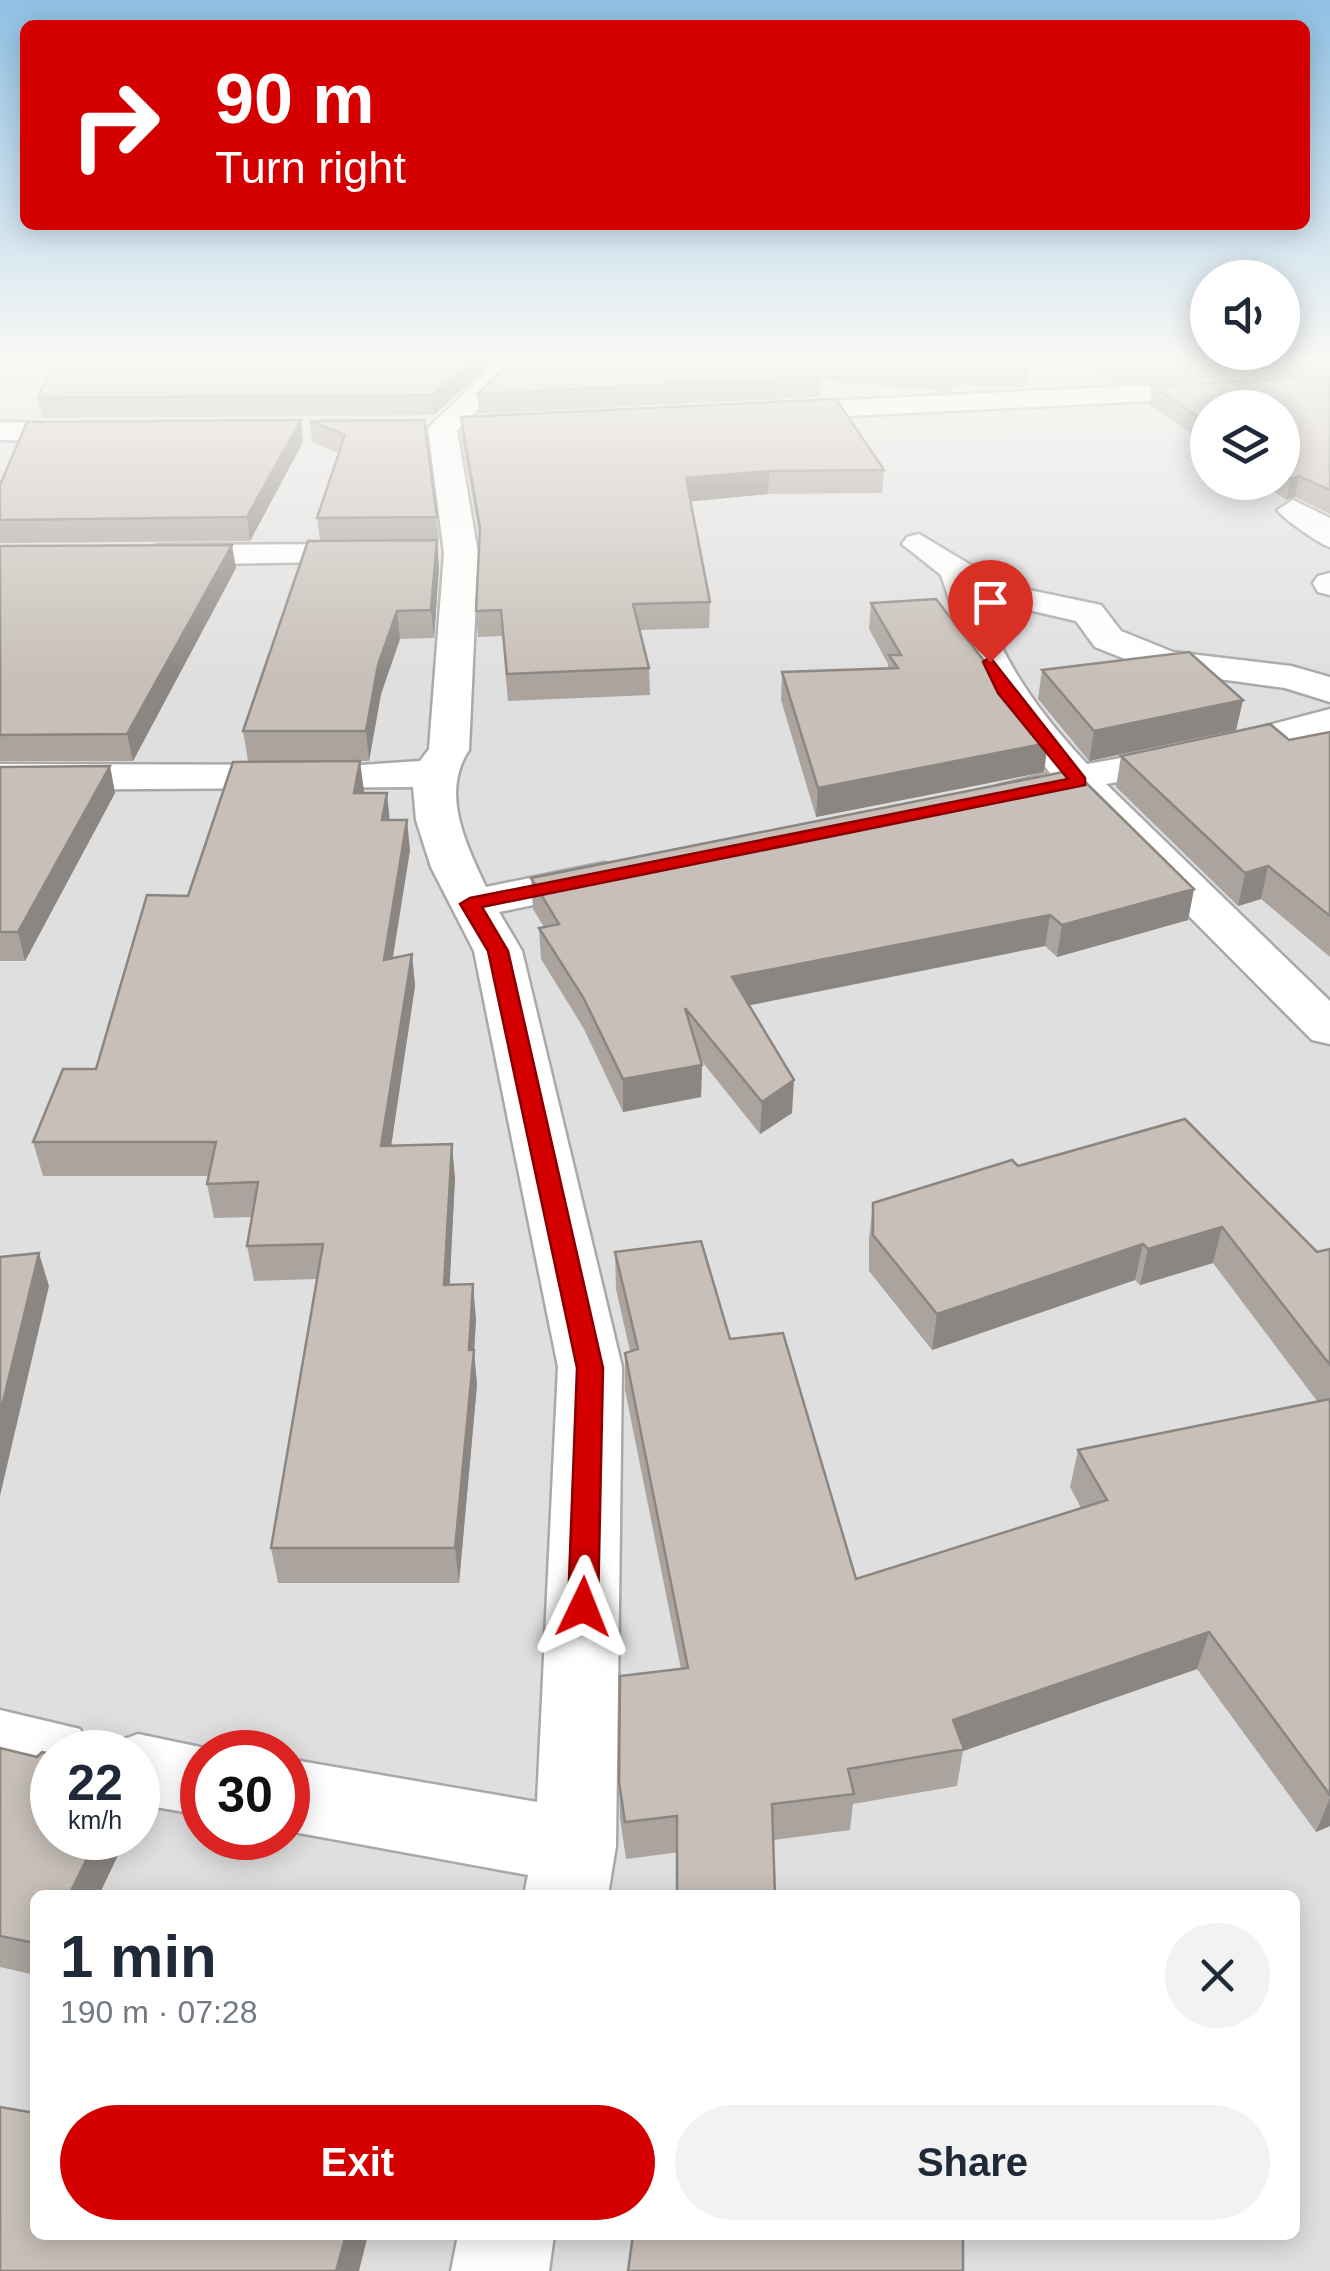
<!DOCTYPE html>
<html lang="en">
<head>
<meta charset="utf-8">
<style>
  :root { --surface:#fff; --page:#f2f2f3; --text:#1f2937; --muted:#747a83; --accent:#d40000 }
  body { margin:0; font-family:Helvetica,sans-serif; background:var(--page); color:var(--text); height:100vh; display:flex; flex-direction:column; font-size:38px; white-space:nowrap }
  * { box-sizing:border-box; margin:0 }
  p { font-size:32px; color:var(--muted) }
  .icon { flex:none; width:55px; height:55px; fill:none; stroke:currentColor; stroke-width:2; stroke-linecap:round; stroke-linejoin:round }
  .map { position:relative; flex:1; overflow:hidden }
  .side { position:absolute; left:30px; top:1890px; width:1270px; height:350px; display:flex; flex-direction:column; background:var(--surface); border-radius:15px; box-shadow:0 5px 25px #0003 }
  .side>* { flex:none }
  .hud { position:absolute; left:20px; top:20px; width:1290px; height:210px; border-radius:15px; box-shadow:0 5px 25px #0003; background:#d40000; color:#fff; overflow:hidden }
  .controls { position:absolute; left:1190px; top:260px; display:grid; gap:20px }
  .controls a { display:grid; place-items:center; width:110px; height:110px; border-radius:50%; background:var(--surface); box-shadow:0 5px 25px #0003; font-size:50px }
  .speed { position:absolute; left:30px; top:1730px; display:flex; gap:20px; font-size:50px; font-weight:700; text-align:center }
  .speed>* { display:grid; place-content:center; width:130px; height:130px; border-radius:50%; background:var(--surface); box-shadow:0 5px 25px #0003; line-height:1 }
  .speed small { font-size:25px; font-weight:400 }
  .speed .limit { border:15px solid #d22; background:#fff; color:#111 }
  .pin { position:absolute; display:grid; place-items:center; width:85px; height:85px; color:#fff; margin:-102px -42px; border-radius:50% 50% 50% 0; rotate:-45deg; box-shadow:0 0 10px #0007 }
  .pin .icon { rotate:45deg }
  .me { position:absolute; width:110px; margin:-55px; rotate:2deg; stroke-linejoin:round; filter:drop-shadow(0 0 8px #0008) }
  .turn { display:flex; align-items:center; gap:35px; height:210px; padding:0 30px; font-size:45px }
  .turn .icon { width:130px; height:130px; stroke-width:2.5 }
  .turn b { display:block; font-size:70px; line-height:85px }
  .round { display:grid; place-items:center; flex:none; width:105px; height:105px; border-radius:52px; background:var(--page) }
  .summary { display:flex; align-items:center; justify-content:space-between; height:170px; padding:0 30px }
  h1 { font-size:60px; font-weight:800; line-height:75px }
  .primary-button { display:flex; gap:20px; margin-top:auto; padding:20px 30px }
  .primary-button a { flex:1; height:115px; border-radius:60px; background:var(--accent); color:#fff; font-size:40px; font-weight:800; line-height:115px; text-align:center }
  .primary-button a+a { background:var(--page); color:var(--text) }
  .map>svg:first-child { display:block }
</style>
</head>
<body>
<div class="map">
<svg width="1330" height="2271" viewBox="0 0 1330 2271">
  <rect width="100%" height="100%" fill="#f2efe9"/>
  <!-- residential -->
  <path fill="#e0dfdf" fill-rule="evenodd" d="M 0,361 L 1330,361 L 1330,2271 L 0,2271 ZM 1208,408 L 1282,408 L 1282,482 L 1208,482 ZM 52,1752 L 138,1752 L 138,1838 L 52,1838 ZM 202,1752 L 288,1752 L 288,1838 L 202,1838 ZM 35,1895 L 1295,1895 L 1295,2235 L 35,2235 Z"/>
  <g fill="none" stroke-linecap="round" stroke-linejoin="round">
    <!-- minor casing -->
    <g stroke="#a9a9a9" stroke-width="5">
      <path id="minor" d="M 498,361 L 527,361 L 457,430 L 478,553 L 469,750 C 440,793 466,844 486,887 L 604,863 L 620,867 L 627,877 L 620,887 L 499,912 L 522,951 L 622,1367 L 616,1846 L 608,1895 L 524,1895 L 528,1875 L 288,1831 L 288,1759 L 537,1802 L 558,1367 L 474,951 L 431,867 L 416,820 L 413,787 L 0,790 L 0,764 L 361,765 L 420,761 L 429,749 L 444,553 L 428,428 Z
        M 1330,376 L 1330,392 L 768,420 L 754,412 L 768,404 Z
        M 0,422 L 97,424 L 111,433 L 97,442 L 0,440 Z
        M 1293,500 L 1330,518 L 1330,547 C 1319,544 1284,519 1277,510 Z
        M 919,534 L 969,564 L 1029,590 L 1101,605 L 1121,631 L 1173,652 L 1291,666 L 1330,677 L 1330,702 L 1285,688 L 1153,670 L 1095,647 L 1076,621 L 1007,605 L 981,594 C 1000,660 1040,714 1087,764 L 1189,746 L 1330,709 L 1330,733 L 1191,770 L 1106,784 L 1330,1001 L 1330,1044 L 1312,1040 L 1068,794 L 1012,808 L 997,804 L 991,795 L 997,786 L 1050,773 L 997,705 L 969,657 L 941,575 L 902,544 L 907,537 Z
        M 378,544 L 390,547 L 395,554 L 390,561 L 159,565 L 147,562 L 142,555 L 147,548 L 159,545 Z
        M 1330,573 L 1330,595 L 1318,592 L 1313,583 L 1318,576 Z
        M 0,1710 L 80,1729 L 90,1752 L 52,1752 L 52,1789 L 0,1778 Z
        M 138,1734 L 224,1752 L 202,1752 L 202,1815 L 138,1804 L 138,1752 L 106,1752 L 110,1744 Z
        M 458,2235 L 554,2235 L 549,2271 L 451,2271 Z"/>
    </g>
    <!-- minor -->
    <use href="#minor" fill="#fff" fill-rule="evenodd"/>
  </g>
  <!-- wall -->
  <path fill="#aba49e" d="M 54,361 L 494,361 L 434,415 L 42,418 L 38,398 Z
    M 511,361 L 1022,361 L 1028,368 L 1025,387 L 954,385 L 951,391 L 943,391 L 821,380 L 820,397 L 479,414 L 477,394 Z
    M 1085,361 L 1330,361 L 1330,373 L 1117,383 Z
    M 1330,377 L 1330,514 L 1295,497 L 1286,500 L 1261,482 L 1282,482 L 1282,408 L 1208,408 L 1208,445 L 1149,405 L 1152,386 Z
    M 461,417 L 884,470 L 882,493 L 768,494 L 690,501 L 710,602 L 709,628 L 639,630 L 649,668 L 650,695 L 508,701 L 502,636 L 478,637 L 476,611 L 480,540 L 462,440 Z
    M 301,420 L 303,442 L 250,541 L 0,543 L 0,485 Z
    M 424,420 L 439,539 L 320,540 L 317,518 L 339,453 L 312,442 L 310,421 Z
    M 0,546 L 236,568 L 133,761 L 0,761 Z
    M 439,567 L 434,638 L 400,639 L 381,694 L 369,761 L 248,761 L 243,731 Z
    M 871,603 L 1044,772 L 816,817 L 781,700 L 782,672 L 888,669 L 888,664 L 869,629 Z
    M 1042,670 L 1243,700 L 1236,730 L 1089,761 L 1038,699 Z
    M 1330,732 L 1330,957 L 1261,899 L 1238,906 L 1116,787 L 1121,756 L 1289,740 Z
    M 110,766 L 115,793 L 25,961 L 0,961 L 0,767 Z
    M 364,791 L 363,793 L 390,820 L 410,850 L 393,958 L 412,954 L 415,986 L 391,1146 L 455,1178 L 449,1285 L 476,1319 L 474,1352 L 477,1385 L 459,1583 L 278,1583 L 271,1548 L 317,1279 L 254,1281 L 247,1246 L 252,1217 L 214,1218 L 207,1184 L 209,1176 L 43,1176 L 33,1142 L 96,1069 L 188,896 Z
    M 531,878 L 1194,889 L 1188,920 L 1057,957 L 1045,946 L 749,1005 L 792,1113 L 760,1134 L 700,1059 L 702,1065 L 701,1097 L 623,1112 L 584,1029 L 541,959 L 539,928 L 544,927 L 533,909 Z
    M 1018,1166 L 1317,1252 L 1330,1249 L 1330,1826 L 1316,1832 L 1197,1669 L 963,1751 L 957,1786 L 853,1804 L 850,1830 L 626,1859 L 620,1818 L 619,1782 L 681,1669 L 625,1390 L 625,1353 L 630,1351 L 616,1289 L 615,1252 L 730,1339 L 856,1579 L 1081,1508 L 1070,1487 L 1078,1450 L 1317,1401 L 1213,1263 L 1140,1285 L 1135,1280 L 932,1350 L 869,1271 L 869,1239 L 873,1203 Z
    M 0,1748 L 37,1757 L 52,1838 L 126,1838 L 99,1895 L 35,1895 L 35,1975 L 0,1967 Z"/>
  <!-- shaded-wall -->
  <path fill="#8b8681" d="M 471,361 L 494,361 L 434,415 L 432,395 Z
    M 956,365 L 954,385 L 951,391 L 953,371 Z
    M 301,420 L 303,442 L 250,541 L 247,517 Z
    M 769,471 L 768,494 L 685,502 L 686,478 Z
    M 1299,476 L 1295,497 L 1286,500 L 1291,479 Z
    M 437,540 L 439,567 L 434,638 L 431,610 Z
    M 232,545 L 236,568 L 133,761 L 127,734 Z
    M 397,611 L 400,639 L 381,694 L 369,761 L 366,731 L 378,665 Z
    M 1243,700 L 1236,730 L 1089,761 L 1094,731 Z
    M 1048,743 L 1044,772 L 816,817 L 818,788 Z
    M 360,761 L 364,791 L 358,823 L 354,793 Z
    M 110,766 L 115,793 L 25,961 L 18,932 Z
    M 387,793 L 390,823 L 382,820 Z
    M 407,820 L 410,850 L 387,992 L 384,960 Z
    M 1268,866 L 1261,899 L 1238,906 L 1245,873 Z
    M 1194,889 L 1188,920 L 1057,957 L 1062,925 Z
    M 1050,915 L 1045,946 L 731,1009 L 732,977 Z
    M 412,954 L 415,986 L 386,1180 L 381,1146 Z
    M 702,1065 L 701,1097 L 623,1112 L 623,1079 Z
    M 794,1080 L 792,1113 L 760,1134 L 762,1102 Z
    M 452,1144 L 455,1178 L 448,1320 L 444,1285 Z
    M 1222,1227 L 1213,1263 L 1140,1285 L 1148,1249 Z
    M 1143,1244 L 1135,1280 L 932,1350 L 937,1314 Z
    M 39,1253 L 49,1286 L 0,1496 L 0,1414 Z
    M 473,1284 L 476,1319 L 474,1352 L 477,1385 L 459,1583 L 455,1548 Z
    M 1209,1632 L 1197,1669 L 963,1751 L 953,1720 Z
    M 1330,1798 L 1330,1826 L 1316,1832 Z
    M 97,1838 L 126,1838 L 99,1895 L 69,1895 Z
    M 346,2235 L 368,2235 L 359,2271 L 336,2271 Z"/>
  <!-- building -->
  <path fill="#c7bfb8" stroke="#8b8681" stroke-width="2.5" d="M 54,361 L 471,361 L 432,395 L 38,398 Z
    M 511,361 L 810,361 L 821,377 L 477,394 Z
    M 828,361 L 1022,361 L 1028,368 L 956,365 L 953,371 L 945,372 Z
    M 1116,361 L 1182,361 L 1120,364 Z
    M 1330,377 L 1330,490 L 1299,476 L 1291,479 L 1282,473 L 1282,408 L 1208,408 L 1208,423 L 1152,386 Z
    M 836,399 L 884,470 L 769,471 L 686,478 L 710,602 L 633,604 L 649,668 L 507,674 L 501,610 L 476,611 L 480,528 L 461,417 Z
    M 301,420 L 247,517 L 0,520 L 0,485 L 27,422 Z
    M 424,420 L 437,517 L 317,518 L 345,435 L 310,421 Z
    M 437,540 L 431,610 L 397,611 L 378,665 L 366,731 L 243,731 L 308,541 Z
    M 232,545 L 127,734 L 0,735 L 0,546 Z
    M 936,599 L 1048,743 L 818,788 L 782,672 L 898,668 L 889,655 L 901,655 L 871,603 Z
    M 1189,652 L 1243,700 L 1094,731 L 1042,670 Z
    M 1270,724 L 1289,740 L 1330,732 L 1330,916 L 1268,866 L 1245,873 L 1121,756 Z
    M 360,761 L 354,793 L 387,793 L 382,820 L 407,820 L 384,960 L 412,954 L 381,1146 L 452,1144 L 444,1285 L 473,1284 L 469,1350 L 474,1350 L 455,1548 L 271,1548 L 323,1244 L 247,1246 L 258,1182 L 207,1184 L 216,1142 L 33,1142 L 63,1069 L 96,1069 L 147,895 L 188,896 L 233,762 Z
    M 110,766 L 18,932 L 0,932 L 0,767 Z
    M 1073,770 L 1194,889 L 1062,925 L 1050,915 L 732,977 L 794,1080 L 762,1102 L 685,1008 L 702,1065 L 623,1079 L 583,997 L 539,928 L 559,924 L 531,878 Z
    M 1185,1119 L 1317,1252 L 1330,1249 L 1330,1365 L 1222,1227 L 1148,1249 L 1143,1244 L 937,1314 L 873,1235 L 873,1203 L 1012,1160 L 1018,1166 Z
    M 701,1241 L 730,1339 L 783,1333 L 856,1579 L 1107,1500 L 1078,1450 L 1330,1399 L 1330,1795 L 1209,1632 L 953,1720 L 964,1749 L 848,1769 L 854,1794 L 772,1804 L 775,1895 L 677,1895 L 677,1816 L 625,1822 L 619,1782 L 620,1676 L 688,1668 L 625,1353 L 638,1349 L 615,1252 Z
    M 39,1253 L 0,1414 L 0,1257 Z
    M 0,1748 L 37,1757 L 42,1752 L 52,1754 L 52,1838 L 97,1838 L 69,1895 L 35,1895 L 35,1943 L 0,1936 Z
    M 0,2107 L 35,2113 L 35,2235 L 346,2235 L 336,2271 L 0,2271 Z
    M 633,2235 L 963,2235 L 963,2271 L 628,2271 Z"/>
  <!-- sky -->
  <linearGradient id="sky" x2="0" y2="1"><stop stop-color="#8fc0e4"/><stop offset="0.53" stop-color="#f9f8f5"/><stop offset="1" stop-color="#f9f8f5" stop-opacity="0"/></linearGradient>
  <rect width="1330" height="679" fill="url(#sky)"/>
  <!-- route -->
  <path fill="#d40000" stroke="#8a0000" stroke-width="2.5" d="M 990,657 L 1085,778 L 1085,785 L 482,907 L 508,951 L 603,1368 L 598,1607 L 593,1616 L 583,1619 L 572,1616 L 568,1607 L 577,1368 L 488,951 L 460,904 L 470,898 L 1068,779 L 998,693 L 983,662 Z"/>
</svg>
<div class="controls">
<a><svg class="icon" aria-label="sound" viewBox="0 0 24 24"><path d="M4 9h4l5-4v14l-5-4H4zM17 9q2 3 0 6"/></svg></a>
<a><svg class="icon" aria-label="layers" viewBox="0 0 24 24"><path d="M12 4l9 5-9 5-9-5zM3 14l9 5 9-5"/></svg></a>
</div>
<div class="speed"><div>22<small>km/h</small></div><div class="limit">30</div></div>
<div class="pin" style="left:990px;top:662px;background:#d93025"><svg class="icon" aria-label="arrive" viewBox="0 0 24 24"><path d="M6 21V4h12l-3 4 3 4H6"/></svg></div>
<svg class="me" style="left:583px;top:1607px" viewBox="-20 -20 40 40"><path d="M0-17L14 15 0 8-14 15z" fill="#d40000" stroke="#fff" stroke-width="4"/></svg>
<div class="hud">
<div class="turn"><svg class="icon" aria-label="right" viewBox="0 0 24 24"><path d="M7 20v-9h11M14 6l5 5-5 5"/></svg><div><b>90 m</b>Turn right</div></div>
</div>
<section class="side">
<div class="summary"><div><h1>1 min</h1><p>190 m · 07:28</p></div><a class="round"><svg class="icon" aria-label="close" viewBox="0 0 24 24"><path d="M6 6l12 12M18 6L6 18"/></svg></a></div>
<div class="primary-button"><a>Exit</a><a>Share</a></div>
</section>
</div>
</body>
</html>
